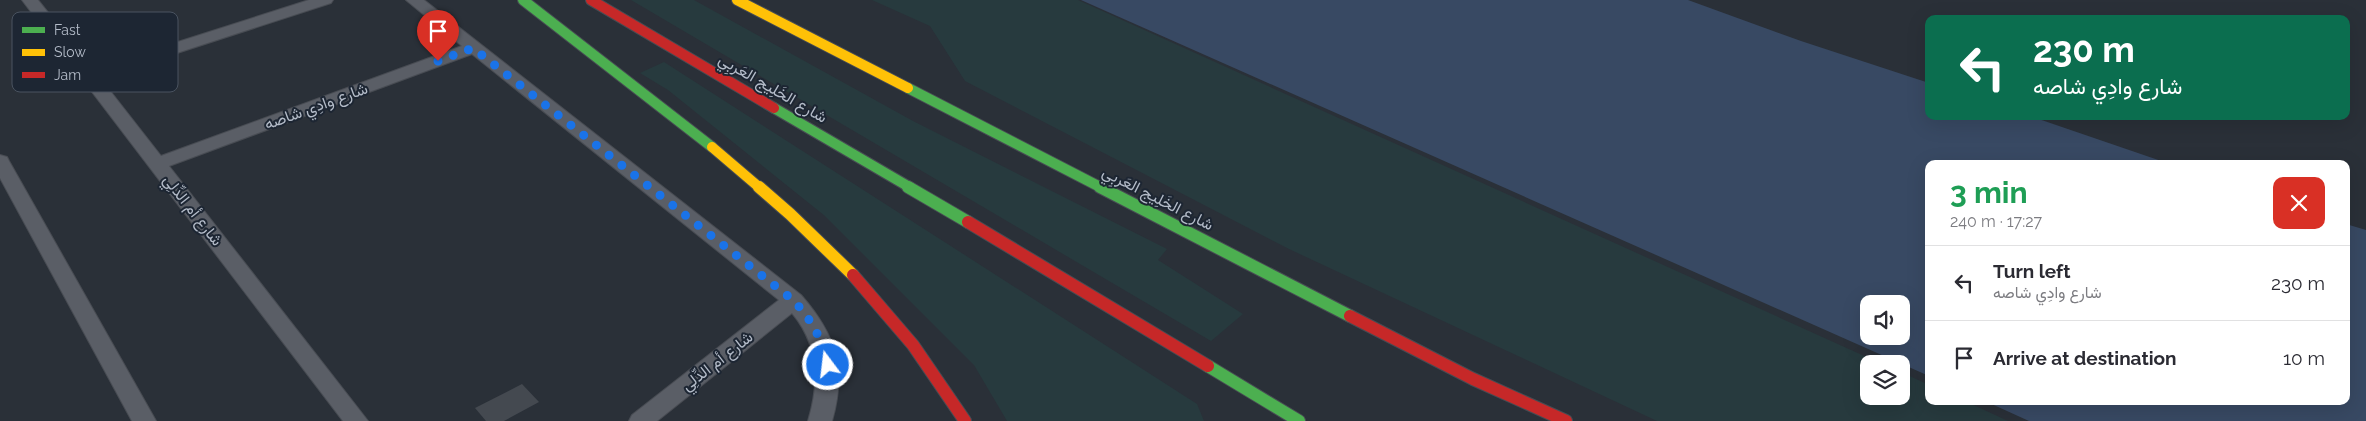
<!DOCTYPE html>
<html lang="en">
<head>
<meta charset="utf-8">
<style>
  :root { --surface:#fff; --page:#f7f7f7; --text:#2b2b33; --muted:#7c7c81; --line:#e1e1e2 }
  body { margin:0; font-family:Raleway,Vazirmatn,sans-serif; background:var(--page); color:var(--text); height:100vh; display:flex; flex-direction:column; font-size:19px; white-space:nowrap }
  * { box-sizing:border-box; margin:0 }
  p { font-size:16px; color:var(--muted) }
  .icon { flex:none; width:28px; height:28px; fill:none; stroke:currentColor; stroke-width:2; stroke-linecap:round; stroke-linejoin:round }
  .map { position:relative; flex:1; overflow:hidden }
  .panel { position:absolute; left:1925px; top:160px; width:425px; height:245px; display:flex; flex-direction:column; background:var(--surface); border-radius:10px; box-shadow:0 5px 20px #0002 }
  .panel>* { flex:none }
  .top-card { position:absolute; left:1925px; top:15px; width:425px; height:105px; border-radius:10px; box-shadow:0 5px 20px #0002; background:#0b6e4f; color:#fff; overflow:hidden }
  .fabs { position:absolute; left:1860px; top:295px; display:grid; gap:10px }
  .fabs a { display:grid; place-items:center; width:50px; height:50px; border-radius:10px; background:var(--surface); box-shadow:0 5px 20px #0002; font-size:25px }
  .pin { position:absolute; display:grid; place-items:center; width:42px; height:42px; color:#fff; margin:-51px -21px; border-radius:50% 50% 50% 0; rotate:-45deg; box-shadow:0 0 5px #0007 }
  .pin .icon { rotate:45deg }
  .me { position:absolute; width:55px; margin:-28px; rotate:345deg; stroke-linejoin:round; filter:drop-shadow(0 0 4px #0008) }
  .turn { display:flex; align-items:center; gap:18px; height:105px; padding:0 25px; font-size:22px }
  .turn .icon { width:65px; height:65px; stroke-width:2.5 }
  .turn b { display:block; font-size:35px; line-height:42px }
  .round { display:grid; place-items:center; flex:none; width:52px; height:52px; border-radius:10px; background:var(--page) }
  .summary { display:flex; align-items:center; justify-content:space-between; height:85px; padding:0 25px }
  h1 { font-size:30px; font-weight:700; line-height:38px; color:#1e9e55 }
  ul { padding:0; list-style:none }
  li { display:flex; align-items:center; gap:15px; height:75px; padding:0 25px; border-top:1px solid var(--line) }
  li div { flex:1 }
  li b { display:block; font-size:19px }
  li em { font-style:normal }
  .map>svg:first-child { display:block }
</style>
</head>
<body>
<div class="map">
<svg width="2366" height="421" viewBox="0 0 2366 421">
  <rect width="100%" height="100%" fill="#2a3038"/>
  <!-- green -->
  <path fill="#273a3e" d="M 631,0 L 694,0 L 913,121 L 1167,249 L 1158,260 L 1243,314 L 1211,341 Z
    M 872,0 L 1078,0 L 1882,364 L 1869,364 L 1869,396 L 1901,396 L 1901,372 L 1929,385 L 1929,401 L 1965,401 L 2008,421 L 1657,421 L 1289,249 L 965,81 L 930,26 Z
    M 664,62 L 1197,404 L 1204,421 L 1007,421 L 974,365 L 825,216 L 668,90 L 640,73 Z"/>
  <!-- water -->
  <path fill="#384963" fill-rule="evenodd" d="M 1081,0 L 1688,0 L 1801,41 L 1929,83 L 1929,116 L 2030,116 L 2170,164 L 1929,164 L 1929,376 ZM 1869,304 L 1901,304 L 1901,336 L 1869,336 Z
    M 2346,224 L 2366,230 L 2366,421 L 2029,421 L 1985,401 L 2346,401 Z"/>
  <!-- building -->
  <path fill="#444950" d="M 522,384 L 539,402 L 504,421 L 486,421 L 475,408 Z"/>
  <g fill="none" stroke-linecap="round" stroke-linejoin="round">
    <!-- street casing -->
    <g stroke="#484c53" stroke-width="2">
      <path id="street" d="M 22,0 L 38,0 L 93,69 L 309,0 L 333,0 L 331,3 L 100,78 L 161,156 L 462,46 L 406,0 L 424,0 L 801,295 C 836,335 847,369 832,421 L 808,421 C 820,382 819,345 792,313 L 657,421 L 629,421 L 632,415 L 779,300 L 472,54 L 169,166 L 368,421 L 343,421 Z
        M 0,155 L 7,157 L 9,161 L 156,421 L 132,421 L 0,178 Z"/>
    </g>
    <!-- fast-far1 casing -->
    <g stroke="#474c53" stroke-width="12">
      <path id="fast-far1" d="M 523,0 L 712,147
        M 908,88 L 1102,188
        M 774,108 L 911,188"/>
    </g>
    <!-- fast casing -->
    <g stroke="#474c53" stroke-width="14">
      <path id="fast" d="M 908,187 L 968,222
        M 1100,187 L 1350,316
        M 1208,366 L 1299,421"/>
    </g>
    <!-- slow-far1 casing -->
    <g stroke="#474c53" stroke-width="12">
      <path id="slow-far1" d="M 737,0 L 908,88
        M 712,147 L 760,188"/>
    </g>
    <!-- slow casing -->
    <g stroke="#474c53" stroke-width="14">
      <path id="slow" d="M 759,187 L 790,214 L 853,275"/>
    </g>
    <!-- jam-far1 casing -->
    <g stroke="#474c53" stroke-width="12">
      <path id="jam-far1" d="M 591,0 L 774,108"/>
    </g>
    <!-- jam casing -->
    <g stroke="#474c53" stroke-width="14">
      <path id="jam" d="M 968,222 L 1208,366
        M 853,275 L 913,345 L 965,421
        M 1350,316 L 1473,379 L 1566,421"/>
    </g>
    <!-- street -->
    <use href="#street" fill="#5a5e66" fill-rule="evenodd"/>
    <!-- fast-far1 -->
    <use href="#fast-far1" stroke="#4caf50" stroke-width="10"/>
    <!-- fast -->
    <use href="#fast" stroke="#4caf50" stroke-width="12"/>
    <!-- slow-far1 -->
    <use href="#slow-far1" stroke="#ffc107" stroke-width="10"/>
    <!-- slow -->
    <use href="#slow" stroke="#ffc107" stroke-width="12"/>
    <!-- jam-far1 -->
    <use href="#jam-far1" stroke="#c62828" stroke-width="10"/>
    <!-- jam -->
    <use href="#jam" stroke="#c62828" stroke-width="12"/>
  </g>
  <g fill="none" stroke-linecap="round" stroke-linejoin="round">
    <!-- route -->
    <path stroke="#1a73e8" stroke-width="9" stroke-dasharray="0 16.2" d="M 438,61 L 473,48 L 793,300 C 812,320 822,339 828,365"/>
  </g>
  <g text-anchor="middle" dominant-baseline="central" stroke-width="4" stroke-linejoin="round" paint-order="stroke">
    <!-- street labels -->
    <g font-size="16" fill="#b4bcc9" stroke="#1d2633">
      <text transform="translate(773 88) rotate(30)">شارع الخَلِيج العَربِي</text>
      <text transform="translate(316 106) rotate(-20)">شارع وادِي شاصه</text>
      <text transform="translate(1158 198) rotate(27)">شارع الخَلِيج العَربِي</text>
      <text transform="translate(193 210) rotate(52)">شارع أم الدِّلِي</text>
      <text transform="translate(717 361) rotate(-38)">شارع أم الدِّلِي</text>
    </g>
  </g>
  <!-- legend -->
  <rect x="12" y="12" width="166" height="80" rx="8" fill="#1d2633" stroke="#4a5360" stroke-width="1"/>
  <rect x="22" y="27" width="23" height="6" fill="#4caf50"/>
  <rect x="22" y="49" width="23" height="7" fill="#ffc107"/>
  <rect x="22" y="72" width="23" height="6" fill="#c62828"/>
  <g font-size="14" fill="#b4bcc9">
    <text x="54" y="35">Fast</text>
    <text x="54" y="57">Slow</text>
    <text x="54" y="80">Jam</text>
  </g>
</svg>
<div class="fabs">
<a><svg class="icon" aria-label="sound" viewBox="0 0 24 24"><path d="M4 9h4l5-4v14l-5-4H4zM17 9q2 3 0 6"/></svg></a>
<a><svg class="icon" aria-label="layers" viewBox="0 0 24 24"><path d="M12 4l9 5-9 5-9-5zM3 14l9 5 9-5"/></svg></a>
</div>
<div class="pin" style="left:438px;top:61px;background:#d93025"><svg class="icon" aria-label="arrive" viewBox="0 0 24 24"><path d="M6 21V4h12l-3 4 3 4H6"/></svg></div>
<svg class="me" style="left:828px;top:365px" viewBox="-20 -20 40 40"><circle r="17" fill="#1a73e8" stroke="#fff" stroke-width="3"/><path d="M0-11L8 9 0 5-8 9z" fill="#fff"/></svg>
<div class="top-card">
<div class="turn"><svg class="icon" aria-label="left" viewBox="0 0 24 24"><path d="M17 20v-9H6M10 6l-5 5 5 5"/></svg><div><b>230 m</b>شارع وادِي شاصه</div></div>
</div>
<section class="panel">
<div class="summary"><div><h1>3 min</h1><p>240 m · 17:27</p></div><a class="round" style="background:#d93025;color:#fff"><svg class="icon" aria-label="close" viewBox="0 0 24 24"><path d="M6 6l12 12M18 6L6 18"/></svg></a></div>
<ul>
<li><svg class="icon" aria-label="left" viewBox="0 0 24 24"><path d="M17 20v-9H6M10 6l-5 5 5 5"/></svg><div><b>Turn left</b><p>شارع وادِي شاصه</p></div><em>230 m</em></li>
<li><svg class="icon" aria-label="arrive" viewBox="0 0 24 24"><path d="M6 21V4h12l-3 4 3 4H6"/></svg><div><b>Arrive at destination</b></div><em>10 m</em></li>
</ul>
</section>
</div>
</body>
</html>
